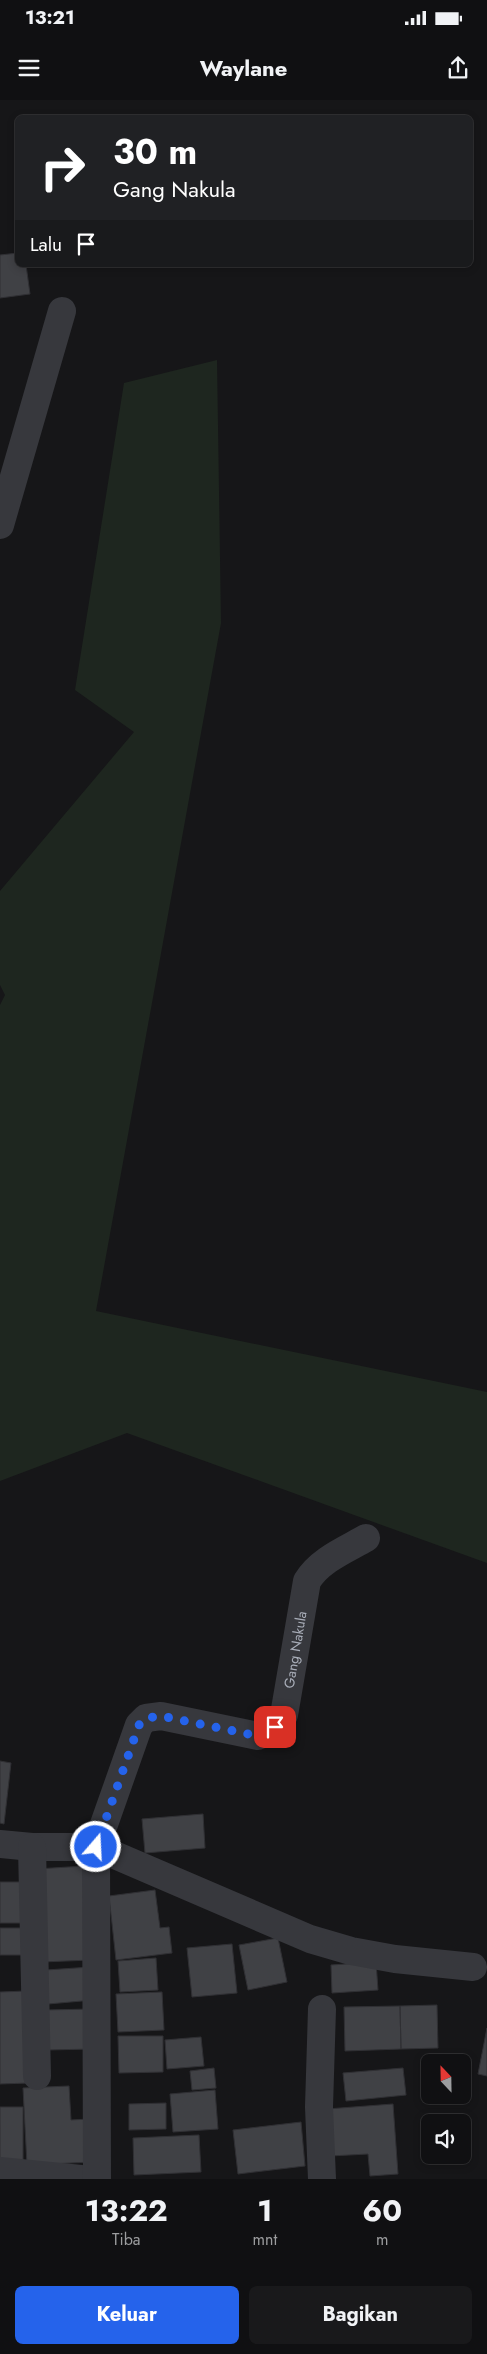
<!DOCTYPE html>
<html lang="id">
<head>
<meta charset="utf-8">
<style>
  :root { --surface:#101012; --page:#19191b; --text:#f1f3f6; --muted:#9c9d9f; --line:#303032; --accent:#2563eb }
  body { margin:0; font-family:Jost,sans-serif; background:var(--page); color:var(--text); height:100vh; display:flex; flex-direction:column; font-size:19px; white-space:nowrap }
  * { box-sizing:border-box; margin:0 }
  p { font-size:16px; color:var(--muted) }
  .icon { flex:none; width:28px; height:28px; fill:none; stroke:currentColor; stroke-width:2; stroke-linecap:round; stroke-linejoin:round }
  .map { position:relative; height:2079px; overflow:hidden }
  .panel { display:flex; flex-direction:column; background:var(--surface); flex:1 }
  .panel>* { flex:none }
  .hud { position:absolute; left:15px; top:15px; width:458px; height:152px; border-radius:8px; box-shadow:0 2px 8px #0003,0 0 0 1px var(--line); background:#202124; color:#fff; overflow:hidden }
  .needle { width:32px; rotate:338deg }
  .buttons { position:absolute; left:421px; top:1954px; display:grid; gap:10px }
  .buttons a { display:grid; place-items:center; width:50px; height:50px; border-radius:8px; background:var(--surface); box-shadow:0 2px 8px #0003,0 0 0 1px var(--line); font-size:25px }
  .pin { position:absolute; display:grid; place-items:center; width:42px; height:42px; color:#fff; margin:-21px; border-radius:10px; box-shadow:0 2px 8px #0006 }
  .me { position:absolute; width:55px; margin:-28px; rotate:19deg; stroke-linejoin:round; filter:drop-shadow(0 0 4px #0008) }
  .turn { display:flex; align-items:center; gap:18px; height:105px; padding:0 15px; font-size:22px }
  .turn .icon { width:65px; height:65px; stroke-width:2.5 }
  .turn b { display:block; font-size:35px; line-height:42px }
  .then { display:flex; align-items:center; height:48px; padding:0 15px; background:#0003; gap:10px; font-size:19px }
  .eta { display:flex; justify-content:space-evenly; align-items:center; height:85px; text-align:center }
  .eta b { font-size:30px; font-weight:700; line-height:35px }
  .primary-button { display:flex; gap:10px; margin-top:auto; padding:10px 15px }
  .primary-button a { flex:1; height:58px; border-radius:8px; background:var(--accent); color:#fff; font-size:20px; font-weight:700; line-height:58px; text-align:center }
  .primary-button a+a { background:var(--page); color:var(--text) }
  .status { display:flex; justify-content:space-between; align-items:center; height:35px; padding:0 25px; background:var(--surface); direction:ltr }
  .status svg { height:14px; fill:currentColor }
  header { display:flex; justify-content:space-between; align-items:center; height:65px; padding:0 15px; background:var(--surface); font-size:22px; font-weight:700 }
  .map>svg:first-child { display:block }
</style>
</head>
<body>
<div class="status"><b>13:21</b><svg viewBox="0 0 49 12"><path d="M0 12V9h3v3zM5 12V6h3v6zM10 12V3h3v9zM15 12V0h3v12zM26 1h20v11H26zM47 4h2v5h-2z"/></svg></div>
<header><svg class="icon" aria-label="menu" viewBox="0 0 24 24"><path d="M4 6h16M4 12h16M4 18h16"/></svg>Waylane<svg class="icon" aria-label="share" viewBox="0 0 24 24"><path d="M12 15V3M7 8l5-5 5 5M5 13v7h14v-7"/></svg></header>
<div class="map">
<svg width="487" height="2079" viewBox="0 0 487 2079">
  <rect width="100%" height="100%" fill="#161618"/>
  <!-- green -->
  <path fill="#1e261f" d="M 217,260 L 221,523 L 96,1211 L 487,1292 L 487,1463 L 127,1333 L 0,1381 L 0,905 L 5,895 L 0,885 L 0,791 L 134,632 L 75,590 L 124,283 Z"/>
  <!-- building -->
  <path fill="#404145" stroke="#303034" d="M 18,153 L 18,165 L 26,165 L 30,194 L 0,198 L 0,155 Z
    M 0,1661 L 11,1663 L 4,1724 L 0,1723 Z
    M 203,1714 L 205,1748 L 145,1753 L 142,1719 Z
    M 85,1766 L 91,1860 L 41,1862 L 36,1769 Z
    M 0,1782 L 25,1782 L 25,1823 L 0,1823 Z
    M 155,1790 L 160,1828 L 169,1827 L 172,1853 L 116,1860 L 109,1796 Z
    M 0,1828 L 24,1828 L 24,1855 L 0,1855 Z
    M 278,1838 L 287,1882 L 248,1890 L 239,1845 Z
    M 232,1844 L 237,1893 L 192,1897 L 187,1848 Z
    M 156,1858 L 158,1890 L 120,1892 L 118,1861 Z
    M 376,1862 L 378,1890 L 332,1893 L 331,1865 Z
    M 91,1867 L 93,1900 L 48,1904 L 46,1870 Z
    M 26,1891 L 29,1983 L 0,1984 L 0,1892 Z
    M 162,1892 L 164,1930 L 118,1932 L 116,1894 Z
    M 437,1905 L 438,1948 L 401,1949 L 400,1906 Z
    M 400,1906 L 401,1949 L 345,1951 L 344,1907 Z
    M 91,1909 L 92,1949 L 47,1950 L 46,1910 Z
    M 487,1928 L 487,1976 L 478,1974 Z
    M 118,1936 L 163,1936 L 163,1972 L 119,1973 Z
    M 201,1937 L 204,1966 L 167,1969 L 165,1940 Z
    M 214,1968 L 216,1988 L 192,1990 L 190,1971 Z
    M 403,1968 L 406,1995 L 346,2001 L 343,1973 Z
    M 69,1986 L 71,2020 L 90,2019 L 92,2062 L 27,2065 L 23,1988 Z
    M 215,1990 L 218,2029 L 173,2032 L 170,1994 Z
    M 166,2003 L 166,2029 L 129,2030 L 129,2004 Z
    M 393,2004 L 398,2074 L 370,2076 L 368,2054 L 330,2056 L 327,2009 Z
    M 0,2007 L 23,2007 L 23,2062 L 0,2063 Z
    M 301,2022 L 305,2066 L 238,2074 L 233,2030 Z
    M 199,2035 L 201,2072 L 134,2075 L 133,2038 Z"/>
  <g fill="none" stroke-linecap="round" stroke-linejoin="round">
    <!-- minor -->
    <g stroke="#37383d" stroke-width="28">
      <path d="M 0,425 L 62,211"/>
      <path d="M 0,1744 L 32,1747 L 96,1747 L 310,1839 L 351,1851 L 395,1859 L 473,1867"/>
      <path d="M 32,1747 L 37,1976"/>
      <path d="M 0,2071 L 81,2079"/>
      <path id="s1" d="M 97,2079 L 96,1747 L 139,1625 L 146,1618 L 161,1616 L 258,1636 L 275,1627 L 284,1615 L 307,1481 C 320,1460 345,1450 366,1438"/>
      <path d="M 322,2079 L 319,2007 L 322,1909"/>
    </g>
  </g>
  <g fill="none" stroke-linecap="round" stroke-linejoin="round">
    <!-- route -->
    <path stroke="#2563eb" stroke-width="9" stroke-dasharray="0 16.2" d="M 96,1747 L 139,1625 L 146,1618 L 161,1616 L 258,1636 L 266,1634 L 275,1627"/>
  </g>
  <g text-anchor="middle" dominant-baseline="central" stroke-width="4" stroke-linejoin="round" paint-order="stroke">
    <!-- street labels -->
    <g font-size="14" fill="#a8adb8" stroke="#111113">
      <text stroke="none"><textPath href="#s1" startOffset="686">Gang Nakula</textPath></text>
    </g>
  </g>
</svg>
<div class="buttons">
<a><svg class="needle" viewBox="-14 -14 28 28"><path d="M0-13l5 13h-10z" fill="#e53935"/><path d="M0 13l5-13h-10z" fill="#9c9d9f"/></svg></a>
<a><svg class="icon" aria-label="sound" viewBox="0 0 24 24"><path d="M4 9h4l5-4v14l-5-4H4zM17 9q2 3 0 6"/></svg></a>
</div>
<div class="pin" style="left:275px;top:1627px;background:#d93025"><svg class="icon" aria-label="arrive" viewBox="0 0 24 24"><path d="M6 21V4h12l-3 4 3 4H6"/></svg></div>
<svg class="me" style="left:96px;top:1747px" viewBox="-20 -20 40 40"><circle r="17" fill="#2563eb" stroke="#fff" stroke-width="3"/><path d="M0-11L8 9 0 5-8 9z" fill="#fff"/></svg>
<div class="hud">
<div class="turn"><svg class="icon" aria-label="right" viewBox="0 0 24 24"><path d="M7 20v-9h11M14 6l5 5-5 5"/></svg><div><b>30 m</b>Gang Nakula</div></div>
<div class="then">Lalu<svg class="icon" aria-label="arrive" viewBox="0 0 24 24"><path d="M6 21V4h12l-3 4 3 4H6"/></svg></div>
</div>
</div>
<section class="panel">
<div class="eta">
<div><b>13:22</b><p>Tiba</p></div>
<div><b>1</b><p>mnt</p></div>
<div><b>60</b><p>m</p></div>
</div>
<div class="primary-button"><a>Keluar</a><a>Bagikan</a></div>
</section>
</body>
</html>
